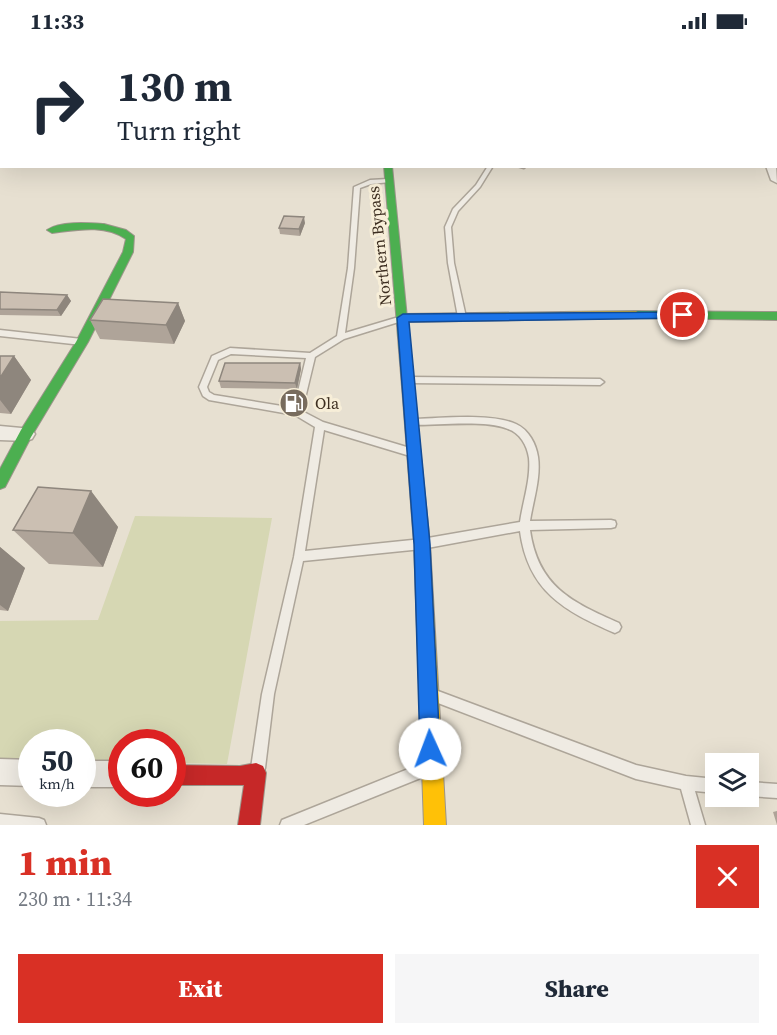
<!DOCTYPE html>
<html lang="en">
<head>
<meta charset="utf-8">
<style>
  :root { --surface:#fff; --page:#f6f6f7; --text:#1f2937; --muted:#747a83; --accent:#d93025 }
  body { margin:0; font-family:"Source Serif 4",serif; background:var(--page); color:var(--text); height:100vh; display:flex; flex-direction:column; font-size:22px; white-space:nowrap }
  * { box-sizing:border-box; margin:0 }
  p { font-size:20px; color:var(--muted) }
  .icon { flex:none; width:33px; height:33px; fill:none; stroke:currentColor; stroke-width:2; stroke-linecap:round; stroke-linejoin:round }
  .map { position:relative; height:783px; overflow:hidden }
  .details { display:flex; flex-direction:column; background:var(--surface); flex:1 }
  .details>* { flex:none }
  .banner { position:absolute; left:0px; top:0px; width:777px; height:126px; box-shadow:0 6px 24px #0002; background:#fff; color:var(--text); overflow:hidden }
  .buttons { position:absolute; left:705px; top:711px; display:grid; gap:12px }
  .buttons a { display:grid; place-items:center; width:54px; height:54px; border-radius:0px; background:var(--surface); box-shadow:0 6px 24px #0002; font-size:30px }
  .speed { position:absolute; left:18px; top:687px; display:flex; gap:12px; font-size:30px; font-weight:700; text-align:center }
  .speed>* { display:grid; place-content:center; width:78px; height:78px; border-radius:50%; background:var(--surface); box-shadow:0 6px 24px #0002; line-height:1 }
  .speed small { font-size:15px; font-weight:400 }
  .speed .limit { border:9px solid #d22; background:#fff; color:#111 }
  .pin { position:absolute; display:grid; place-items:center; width:51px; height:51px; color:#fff; margin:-26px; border:3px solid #fff; border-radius:50%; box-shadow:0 2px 6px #0007 }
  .me { position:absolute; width:66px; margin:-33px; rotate:358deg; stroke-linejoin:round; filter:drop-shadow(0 0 4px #0008) }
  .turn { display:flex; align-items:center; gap:21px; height:126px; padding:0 18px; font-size:27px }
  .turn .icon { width:78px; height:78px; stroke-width:2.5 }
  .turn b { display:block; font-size:42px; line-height:51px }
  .round { display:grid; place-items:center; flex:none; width:63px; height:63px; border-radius:0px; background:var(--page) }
  .headline { display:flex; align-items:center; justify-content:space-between; height:102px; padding:0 18px }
  h1 { font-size:36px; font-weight:800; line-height:45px; color:var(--accent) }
  .primary-button { display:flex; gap:12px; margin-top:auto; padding:12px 18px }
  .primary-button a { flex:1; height:69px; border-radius:0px; background:var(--accent); color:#fff; font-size:24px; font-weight:800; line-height:69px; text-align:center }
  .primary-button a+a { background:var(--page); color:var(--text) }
  .status { display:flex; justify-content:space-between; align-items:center; height:42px; padding:0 30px; background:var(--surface); direction:ltr }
  .status svg { height:16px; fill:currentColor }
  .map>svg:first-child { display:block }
</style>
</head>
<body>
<div class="status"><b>11:33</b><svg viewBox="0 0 49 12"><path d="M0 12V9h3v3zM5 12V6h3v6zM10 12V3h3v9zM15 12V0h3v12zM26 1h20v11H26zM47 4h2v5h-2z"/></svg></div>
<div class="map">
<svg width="777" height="783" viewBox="0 0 777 783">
  <rect width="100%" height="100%" fill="#e7e0d1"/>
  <!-- green -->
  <path fill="#d6d7b3" d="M 135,474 L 272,476 L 227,722 L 173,721 L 172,700 L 122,700 L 121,720 L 83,719 L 82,700 L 32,700 L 31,718 L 0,717 L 0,579 L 98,578 Z"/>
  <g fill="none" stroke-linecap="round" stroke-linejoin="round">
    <!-- lane casing -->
    <g stroke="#ada599" stroke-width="3">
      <path id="lane" d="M 488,124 L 493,124 L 480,145 L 458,169 L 451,185 L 454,221 L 466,275 L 462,277 L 458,275 L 448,221 L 445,185 L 453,167 L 476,143 Z
        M 517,124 L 526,124 L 524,126 Z
        M 388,137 L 390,138 L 390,140 L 371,142 L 360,146 L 354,226 L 345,291 L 402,274 L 406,276 L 405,278 L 344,297 L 315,315 L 302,369 L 323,380 L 410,406 L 413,407 L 415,410 L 413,413 L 410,414 L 324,388 L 305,509 L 422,497 L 520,480 C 523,459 531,437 529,416 C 527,403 520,391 508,387 C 488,378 438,383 415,383 L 411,380 L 415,377 C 442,376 492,371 516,382 C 529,388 536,402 538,415 C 541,436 533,459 530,479 L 611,478 L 615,479 L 616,482 L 615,485 L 611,486 L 530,488 C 538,545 572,560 619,581 L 621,585 L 619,589 L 615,591 C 564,569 528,549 520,489 L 422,507 L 303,519 L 274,652 L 265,726 L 263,731 L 258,733 L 253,731 L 251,726 L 262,652 L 294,515 L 315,385 L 295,373 L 209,358 L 203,354 L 199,345 L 212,314 L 230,306 L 310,311 L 337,294 L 348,226 L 354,145 L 370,138 ZM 231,312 L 306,316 L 294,366 L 214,353 L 209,350 L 207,345 L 218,318 Z
        M 0,288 L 82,297 L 86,300 L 82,303 L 0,294 Z
        M 409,335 L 600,337 L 604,340 L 600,343 L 409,341 L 405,338 Z
        M 438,649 L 636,723 L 686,734 L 716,737 L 716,751 L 695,749 L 705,783 L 691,783 L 681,747 L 636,737 L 438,661 L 434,659 L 432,655 L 434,651 Z
        M 423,721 L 428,723 L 430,728 L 428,733 L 304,783 L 280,783 L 282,778 Z
        M 748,740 L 777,742 L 777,756 L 748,754 Z
        M 0,772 L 39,776 L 44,778 L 46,783 L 0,783 Z"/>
    </g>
    <!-- street casing -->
    <g stroke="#ada599" stroke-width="3">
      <path id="street" d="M 449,0 L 457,0 L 458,2 L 450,2 Z
        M 577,0 L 590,0 L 574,2 Z
        M 776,44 L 777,44 L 777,50 L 776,50 Z
        M 776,123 L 777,141 L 771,138 L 766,124 L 776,124 Z
        M 0,384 L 32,387 L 35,392 L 32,397 L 26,399 L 0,398 Z
        M 0,717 L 32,718 L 32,744 L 0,743 Z
        M 82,719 L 122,719 L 122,745 L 82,745 Z"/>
    </g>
    <!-- fast casing -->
    <g stroke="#9c958a" stroke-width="2">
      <path id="fast" d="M 385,0 L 391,0 L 391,2 L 385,2 Z
        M 384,124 L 392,124 L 415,357 L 409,362 L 403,357 Z
        M 104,182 L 126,188 L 134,194 L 133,210 L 88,300 L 31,395 L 5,445 L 0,447 L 0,427 L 21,388 L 76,300 L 123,210 L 126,197 C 104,182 77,188 52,191 L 47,188 C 60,179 88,181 104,182 Z
        M 636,269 L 777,270 L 777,278 L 632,276 L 630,273 Z"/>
    </g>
    <!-- slow casing -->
    <g stroke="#9c958a" stroke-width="2">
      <path id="slow" d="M 636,269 L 642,273 L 640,276 L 403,280 L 397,276 L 403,272 Z
        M 409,352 L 415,357 L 430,502 L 446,783 L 424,783 L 414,502 L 403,357 Z"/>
    </g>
    <!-- jam casing -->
    <g stroke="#9c958a" stroke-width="2">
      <path id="jam" d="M 256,721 L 263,724 L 266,731 L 260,783 L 238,783 L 244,743 L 172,743 L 172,723 L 240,724 Z"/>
    </g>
    <!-- path -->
    <path stroke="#c8c2b9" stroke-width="1.5" stroke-dasharray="2 1.5" stroke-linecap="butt" d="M 320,2 L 322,0"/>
    <!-- lane -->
    <use href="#lane" fill="#efebe3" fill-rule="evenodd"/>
    <!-- street -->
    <use href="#street" fill="#efebe3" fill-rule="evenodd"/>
    <!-- fast -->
    <use href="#fast" fill="#4caf50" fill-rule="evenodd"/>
    <!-- slow -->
    <use href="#slow" fill="#ffc107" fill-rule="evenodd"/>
    <!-- jam -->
    <use href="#jam" fill="#c62828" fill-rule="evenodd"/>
  </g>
  <!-- wall -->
  <path fill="#afa499" d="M 305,181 L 300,194 L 280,192 L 279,186 Z
    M 0,250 L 67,253 L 71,259 L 61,274 L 0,273 Z
    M 178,261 L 185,279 L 174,302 L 100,297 L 90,278 Z
    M 14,314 L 31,338 L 11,372 L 0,371 L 0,336 Z
    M 300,321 L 301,327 L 297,347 L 221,346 L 219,339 Z
    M 91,449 L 118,485 L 103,525 L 49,522 L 13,488 Z
    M 0,505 L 25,526 L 8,569 L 0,568 Z
    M 777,769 L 777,783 L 773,770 Z"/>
  <!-- shaded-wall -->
  <path fill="#8e867d" d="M 304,175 L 305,181 L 300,194 L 299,187 Z
    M 67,253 L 71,259 L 61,274 L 57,268 Z
    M 178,261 L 185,279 L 174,302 L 166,283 Z
    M 14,314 L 31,338 L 11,372 L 0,358 L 0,336 Z
    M 300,321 L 301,327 L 297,347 L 295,341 Z
    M 91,449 L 118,485 L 103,525 L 73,491 Z
    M 0,505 L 25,526 L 8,569 L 0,563 Z"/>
  <!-- building -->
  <path fill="#cbbfb2" stroke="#8e867d" stroke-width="1.5" d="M 284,174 L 304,175 L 299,187 L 279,186 Z
    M 0,250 L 67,253 L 57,268 L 0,267 Z
    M 103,257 L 178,261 L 166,283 L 90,278 Z
    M 0,314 L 14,314 L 0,336 Z
    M 225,321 L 300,321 L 295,341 L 219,339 Z
    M 38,445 L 91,449 L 73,491 L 13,488 Z"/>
  <!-- route -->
  <path fill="#1a73e8" stroke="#114b97" stroke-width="1.5" d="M 683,270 L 688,273 L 687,276 L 409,280 L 430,502 L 440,707 L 437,714 L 430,717 L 423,714 L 420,707 L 414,502 L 397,276 L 403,272 Z"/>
  <!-- icons -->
  <defs>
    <g id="fuel-disc" transform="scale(1.5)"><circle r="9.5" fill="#786c5e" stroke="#f7eed8"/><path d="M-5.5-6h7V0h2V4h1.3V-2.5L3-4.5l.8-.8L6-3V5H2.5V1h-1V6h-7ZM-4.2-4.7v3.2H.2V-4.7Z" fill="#fff"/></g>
  </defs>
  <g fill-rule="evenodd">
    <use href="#fuel-disc" x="294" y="361"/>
  </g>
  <g text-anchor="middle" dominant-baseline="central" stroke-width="6" stroke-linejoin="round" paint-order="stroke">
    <!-- street labels -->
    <g font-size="16" fill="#3d2e20" stroke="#f7eed8">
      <text transform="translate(379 204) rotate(-96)">Northern Bypass</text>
    </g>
    <!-- poi labels -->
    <g font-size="16" fill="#3d2e20" stroke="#f7eed8" text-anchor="start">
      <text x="315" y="361">Ola</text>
    </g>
  </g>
</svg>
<div class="buttons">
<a><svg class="icon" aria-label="layers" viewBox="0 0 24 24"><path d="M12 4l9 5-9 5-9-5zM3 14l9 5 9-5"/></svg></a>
</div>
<div class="speed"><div>50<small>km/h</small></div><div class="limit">60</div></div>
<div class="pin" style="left:683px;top:273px;background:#d93025"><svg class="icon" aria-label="arrive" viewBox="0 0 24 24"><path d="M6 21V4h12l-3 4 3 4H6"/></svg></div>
<svg class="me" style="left:430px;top:707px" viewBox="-20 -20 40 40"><circle r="19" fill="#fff"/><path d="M0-13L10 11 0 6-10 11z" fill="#1a73e8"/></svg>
<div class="banner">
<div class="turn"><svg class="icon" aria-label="right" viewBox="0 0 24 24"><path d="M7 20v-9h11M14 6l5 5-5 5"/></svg><div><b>130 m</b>Turn right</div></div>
</div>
</div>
<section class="details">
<div class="headline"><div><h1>1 min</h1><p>230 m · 11:34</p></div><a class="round" style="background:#d93025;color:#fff"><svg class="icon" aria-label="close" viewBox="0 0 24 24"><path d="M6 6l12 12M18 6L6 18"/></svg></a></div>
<div class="primary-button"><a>Exit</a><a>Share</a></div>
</section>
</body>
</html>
